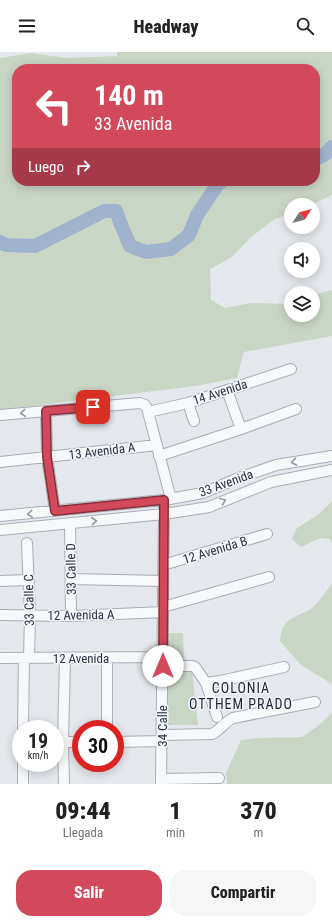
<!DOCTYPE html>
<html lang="es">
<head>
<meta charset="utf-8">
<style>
  :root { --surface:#fff; --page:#f6f6f6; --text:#222; --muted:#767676; --accent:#d1495b }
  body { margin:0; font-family:"Roboto Condensed",sans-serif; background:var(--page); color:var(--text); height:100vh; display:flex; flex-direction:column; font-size:15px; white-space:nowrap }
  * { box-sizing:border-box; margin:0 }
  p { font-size:13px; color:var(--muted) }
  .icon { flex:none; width:22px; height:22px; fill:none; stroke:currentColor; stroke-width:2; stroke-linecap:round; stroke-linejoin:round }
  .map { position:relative; height:732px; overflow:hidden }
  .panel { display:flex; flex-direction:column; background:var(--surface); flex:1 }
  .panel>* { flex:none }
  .top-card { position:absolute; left:12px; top:12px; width:308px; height:122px; border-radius:16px; box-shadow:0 2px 10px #0003; background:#d1495b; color:#fff; overflow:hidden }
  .needle { width:26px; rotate:54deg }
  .fabs { position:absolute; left:284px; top:146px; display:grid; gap:8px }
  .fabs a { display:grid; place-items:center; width:36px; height:36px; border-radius:50%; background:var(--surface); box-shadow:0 2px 10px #0003; font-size:20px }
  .speed { position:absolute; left:12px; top:668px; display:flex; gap:8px; font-size:20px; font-weight:700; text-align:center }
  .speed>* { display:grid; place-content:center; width:52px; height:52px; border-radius:50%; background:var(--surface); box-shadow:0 2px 10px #0003; line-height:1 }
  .speed small { font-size:10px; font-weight:400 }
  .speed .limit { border:6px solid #d22; background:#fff; color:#111 }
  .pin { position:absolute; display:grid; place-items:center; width:34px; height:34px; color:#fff; margin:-17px; border-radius:8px; box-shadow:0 2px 6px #0006 }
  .me { position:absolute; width:44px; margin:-22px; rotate:0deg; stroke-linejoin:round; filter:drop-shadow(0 0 3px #0008) }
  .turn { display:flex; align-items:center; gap:14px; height:84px; padding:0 16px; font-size:18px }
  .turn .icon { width:52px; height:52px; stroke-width:2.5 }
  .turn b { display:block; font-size:28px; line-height:34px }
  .then { display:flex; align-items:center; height:38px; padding:0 16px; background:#0003; gap:8px; font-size:15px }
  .eta { display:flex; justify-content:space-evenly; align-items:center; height:68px; text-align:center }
  .eta b { font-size:24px; font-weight:800; line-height:28px }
  .action { display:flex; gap:8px; margin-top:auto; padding:8px 16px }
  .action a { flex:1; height:46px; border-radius:16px; background:var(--accent); color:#fff; font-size:16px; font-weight:800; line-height:46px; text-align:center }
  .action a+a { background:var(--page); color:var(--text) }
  header { display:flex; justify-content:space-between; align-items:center; height:52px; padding:0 16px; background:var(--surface); font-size:18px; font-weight:800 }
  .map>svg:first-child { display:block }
</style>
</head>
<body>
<header><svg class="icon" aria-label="menu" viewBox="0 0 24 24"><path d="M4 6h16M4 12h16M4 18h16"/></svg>Headway<svg class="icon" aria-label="search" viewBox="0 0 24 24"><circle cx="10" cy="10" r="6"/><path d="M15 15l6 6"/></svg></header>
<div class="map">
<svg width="332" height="732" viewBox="0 0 332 732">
  <rect width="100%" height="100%" fill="#e4e7ec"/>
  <!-- green -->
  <path fill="#c9d6c5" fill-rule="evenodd" d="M 117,0 L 332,0 L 332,143 L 311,153 L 291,153 L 291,161 L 275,167 L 251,185 L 232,205 L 210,217 L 211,248 L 225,256 L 251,251 L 291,252 L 291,263 L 313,263 L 313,243 L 332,238 L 332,284 L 244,300 L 237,326 L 195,334 L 0,358 L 0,6 L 30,1 L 67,6 L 117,4 ZM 17,17 L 315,17 L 315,129 L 17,129 Z
    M 332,449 L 332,492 L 330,487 L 320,486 L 301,495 L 292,487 L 297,476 L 319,462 Z
    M 332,532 L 332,632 L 301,613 L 280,589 C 282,564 295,567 312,556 C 319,550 326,539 332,532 Z
    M 166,581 L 183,581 L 184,612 L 166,611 Z
    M 167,618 L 192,618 L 198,673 L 167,673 Z
    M 332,661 L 332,732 L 227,732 L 226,721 L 241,688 L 259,686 L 302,685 L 318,674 Z"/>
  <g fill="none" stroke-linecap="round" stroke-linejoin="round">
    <!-- river -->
    <path stroke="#9fb4cc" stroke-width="14" d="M 315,107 L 324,103 L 332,95
      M 0,190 L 6,193 L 35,194 L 104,159 L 116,159 L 120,170 L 130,194 L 146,200 L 171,197 L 189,183 L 197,163 L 218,132 L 222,129"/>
    <!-- minor casing -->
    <g stroke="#a9aeb7" stroke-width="12">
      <path id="minor" d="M 227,338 L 241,377
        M 188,351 L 194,369
        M 46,359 L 47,405 L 55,459
        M 148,360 L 188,351 L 291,317
        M 0,363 L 140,351 L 145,353 L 147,356 L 171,447
        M 159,404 L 241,377 L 296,357
        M 0,410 L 157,393
        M 0,464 L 164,448 L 203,441 L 236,427 L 276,413 L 332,404
        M 70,471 L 71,564
        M 0,478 L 164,462 L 209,455 L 271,430 L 332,418
        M 27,491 L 30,564 L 29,606
        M 163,513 L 267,482
        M 71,527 L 163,529
        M 0,529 L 29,528
        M 163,555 L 269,525
        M 0,563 L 71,564 L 163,560
        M 0,606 L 163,605
        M 163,614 L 192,614 L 195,615 L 206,631 L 217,665
        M 206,631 L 220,629 L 284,615
        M 23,677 L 24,606
        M 107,677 L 107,606
        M 162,683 L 212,682 C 220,678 225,670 233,666 L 315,650
        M 55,690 L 81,690
        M 115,690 L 162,689
        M 23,711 L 23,732
        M 162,727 L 219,726
        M 64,732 L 63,690 L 65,606
        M 161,732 L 164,456"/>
    </g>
    <!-- minor -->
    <use href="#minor" stroke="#f7f8fa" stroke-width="10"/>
  </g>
  <!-- one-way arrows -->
  <defs><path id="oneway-chevron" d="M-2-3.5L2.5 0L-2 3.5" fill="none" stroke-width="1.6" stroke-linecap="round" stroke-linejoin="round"/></defs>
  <g stroke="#9196a0">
    <use href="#oneway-chevron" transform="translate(23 361) rotate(175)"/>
    <use href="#oneway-chevron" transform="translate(294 410) rotate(170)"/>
    <use href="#oneway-chevron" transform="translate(223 449) rotate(-22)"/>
    <use href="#oneway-chevron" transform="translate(30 462) rotate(175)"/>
    <use href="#oneway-chevron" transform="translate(94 469) rotate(-6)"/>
  </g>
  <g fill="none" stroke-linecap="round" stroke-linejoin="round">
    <!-- route casing -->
    <g stroke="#882f3b" stroke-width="10">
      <path id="route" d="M 93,355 L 46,359 L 47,405 L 55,459 L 164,448 L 163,614"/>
    </g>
    <!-- route -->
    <use href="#route" stroke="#d1495b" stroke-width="7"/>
  </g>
  <g text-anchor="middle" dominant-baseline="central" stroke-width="3" stroke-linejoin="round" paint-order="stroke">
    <!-- street labels -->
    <g font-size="13" fill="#2b3445" stroke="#f4f6f9">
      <text transform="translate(220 340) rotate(-18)">14 Avenida</text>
      <text transform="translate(102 399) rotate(-7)">13 Avenida A</text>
      <text transform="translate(226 431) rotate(-20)">33 Avenida</text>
      <text transform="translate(215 498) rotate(-17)">12 Avenida B</text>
      <text transform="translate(71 517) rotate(-91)">33 Calle D</text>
      <text transform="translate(29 548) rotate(-91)">33 Calle C</text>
      <text transform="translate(81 563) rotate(-1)">12 Avenida A</text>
      <text x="81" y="606">12 Avenida</text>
      <text transform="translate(162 674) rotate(-90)">34 Calle</text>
    </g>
    <!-- neighbourhood labels -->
    <g font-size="14" letter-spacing="1" fill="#1d2536" stroke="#f4f6f9">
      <text x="241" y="636">COLONIA<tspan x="241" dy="16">OTTHEM PRADO</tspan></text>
    </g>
  </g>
</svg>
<div class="fabs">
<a><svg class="needle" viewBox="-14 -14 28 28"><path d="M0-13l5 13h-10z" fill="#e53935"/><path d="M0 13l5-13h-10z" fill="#767676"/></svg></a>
<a><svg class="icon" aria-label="sound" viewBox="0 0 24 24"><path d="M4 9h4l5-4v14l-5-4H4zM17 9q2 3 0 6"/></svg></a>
<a><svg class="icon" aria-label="layers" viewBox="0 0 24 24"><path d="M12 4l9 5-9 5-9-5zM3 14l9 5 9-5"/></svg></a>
</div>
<div class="speed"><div>19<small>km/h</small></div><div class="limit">30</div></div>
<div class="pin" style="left:93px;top:355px;background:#d93025"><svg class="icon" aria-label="arrive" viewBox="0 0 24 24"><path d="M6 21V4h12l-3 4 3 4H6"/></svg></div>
<svg class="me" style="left:163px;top:614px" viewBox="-20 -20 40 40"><circle r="19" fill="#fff"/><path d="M0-13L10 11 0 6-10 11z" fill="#d1495b"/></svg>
<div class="top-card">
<div class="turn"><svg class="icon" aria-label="left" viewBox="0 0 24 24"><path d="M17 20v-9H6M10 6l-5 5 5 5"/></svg><div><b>140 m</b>33 Avenida</div></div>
<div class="then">Luego<svg class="icon" aria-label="right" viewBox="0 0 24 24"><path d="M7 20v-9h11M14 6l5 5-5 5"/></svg></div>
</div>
</div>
<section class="panel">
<div class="eta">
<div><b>09:44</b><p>Llegada</p></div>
<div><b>1</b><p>min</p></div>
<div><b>370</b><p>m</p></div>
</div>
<div class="action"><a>Salir</a><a>Compartir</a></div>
</section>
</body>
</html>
